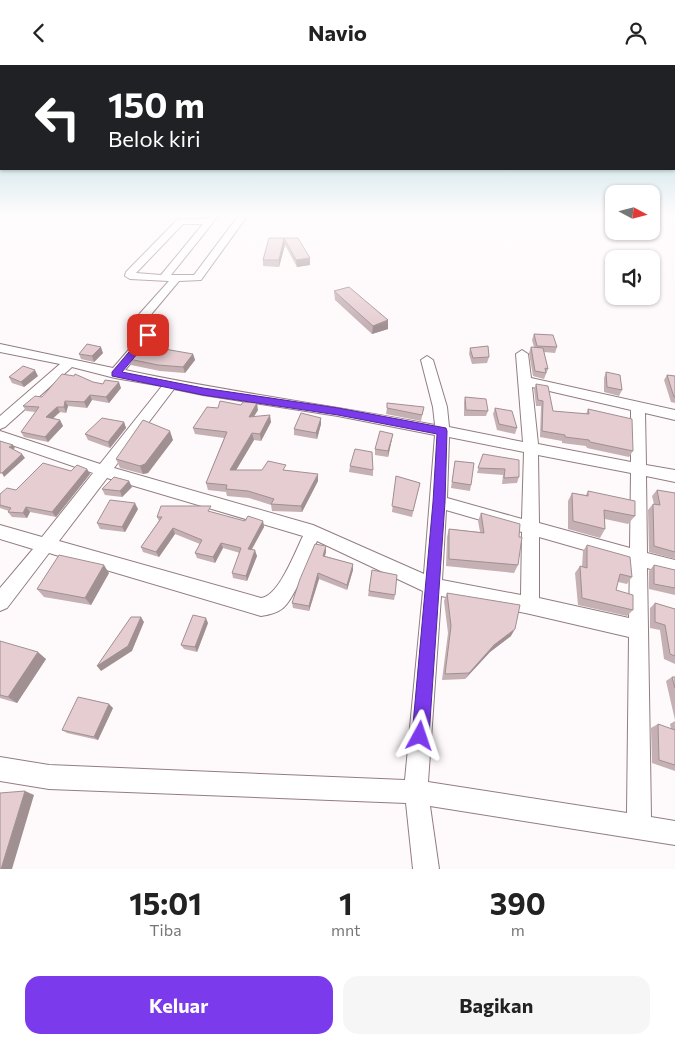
<!DOCTYPE html>
<html lang="id">
<head>
<meta charset="utf-8">
<style>
  :root { --surface:#fff; --page:#f6f6f6; --text:#222; --muted:#767676; --accent:#7c3aed }
  body { margin:0; font-family:Commissioner,sans-serif; background:var(--page); color:var(--text); height:100vh; display:flex; flex-direction:column; font-size:19px; white-space:nowrap }
  * { box-sizing:border-box; margin:0 }
  p { font-size:16px; color:var(--muted) }
  .icon { flex:none; width:28px; height:28px; fill:none; stroke:currentColor; stroke-width:2; stroke-linecap:round; stroke-linejoin:round }
  .map { position:relative; height:804px; overflow:hidden }
  .drawer { display:flex; flex-direction:column; background:var(--surface); flex:1 }
  .drawer>* { flex:none }
  .hud { position:absolute; left:0px; top:0px; width:675px; height:105px; box-shadow:0 1px 4px #0004; background:#202124; color:#fff; overflow:hidden }
  .needle { width:32px; rotate:97deg }
  .buttons { position:absolute; left:605px; top:120px; display:grid; gap:10px }
  .buttons a { display:grid; place-items:center; width:55px; height:55px; border-radius:10px; background:var(--surface); box-shadow:0 1px 4px #0004; font-size:25px }
  .pin { position:absolute; display:grid; place-items:center; width:42px; height:42px; color:#fff; margin:-21px; border-radius:10px; box-shadow:0 2px 8px #0006 }
  .me { position:absolute; width:55px; margin:-28px; rotate:5deg; stroke-linejoin:round; filter:drop-shadow(0 0 4px #0008) }
  .turn { display:flex; align-items:center; gap:18px; height:105px; padding:0 25px; font-size:22px }
  .turn .icon { width:65px; height:65px; stroke-width:2.5 }
  .turn b { display:block; font-size:35px; line-height:42px }
  .eta { display:flex; justify-content:space-evenly; align-items:center; height:85px; text-align:center }
  .eta b { font-size:30px; font-weight:700; line-height:35px }
  .action { display:flex; gap:10px; margin-top:auto; padding:10px 25px }
  .action a { flex:1; height:58px; border-radius:15px; background:var(--accent); color:#fff; font-size:20px; font-weight:700; line-height:58px; text-align:center }
  .action a+a { background:var(--page); color:var(--text) }
  header { display:flex; justify-content:space-between; align-items:center; height:65px; padding:0 25px; background:var(--surface); font-size:22px; font-weight:700 }
  .map>svg:first-child { display:block }
</style>
</head>
<body>
<header><svg class="icon" aria-label="back" viewBox="0 0 24 24"><path d="M15 5l-7 7 7 7"/></svg>Navio<svg class="icon" aria-label="person" viewBox="0 0 24 24"><circle cx="12" cy="8" r="4"/><path d="M4 21q1-7 8-7t8 7"/></svg></header>
<div class="map">
<svg width="675" height="804" viewBox="0 0 675 804">
  <rect width="100%" height="100%" fill="#fef9fa"/>
  <g fill="none" stroke-linecap="round" stroke-linejoin="round">
    <!-- minor casing -->
    <g stroke="#937d81" stroke-width="2">
      <path id="minor" d="M 210,150 L 219,150 L 171,210 L 194,210 L 239,150 L 248,150 L 201,215 L 179,216 L 148,253 L 163,255 L 165,257 L 125,305 C 227,327 331,340 435,360 L 433,342 L 421,295 L 427,291 L 433,295 L 447,342 L 449,362 L 523,377 L 516,289 L 522,285 L 528,289 L 531,313 L 675,345 L 675,355 L 645,348 L 646,400 L 675,405 L 675,417 L 646,411 L 647,488 L 675,495 L 675,511 L 647,503 L 651,752 L 675,756 L 675,780 L 430,741 L 439,804 L 413,804 L 406,738 L 49,724 L 0,716 L 0,692 L 49,700 L 405,715 L 423,526 L 317,476 C 310,492 295,533 283,543 C 277,548 268,550 261,551 L 49,488 L 7,543 L 0,546 L 0,523 L 33,484 L 0,474 L 0,460 L 42,472 L 93,408 L 0,376 L 0,366 L 100,399 L 162,321 L 115,313 L 72,302 L 5,362 L 0,364 L 0,351 L 60,299 L 0,287 L 0,279 L 113,303 L 151,259 L 136,257 L 134,255 L 169,216 L 130,214 L 125,211 L 126,207 L 178,154 L 207,154 ZM 183,159 L 203,159 L 161,210 L 136,208 ZM 532,322 L 631,345 L 631,397 L 538,379 ZM 174,324 L 203,330 L 338,351 L 435,370 L 424,509 L 313,460 L 114,403 ZM 449,372 L 524,387 L 522,454 L 447,433 ZM 538,390 L 631,408 L 630,483 L 539,458 ZM 107,413 L 303,471 C 295,487 279,531 261,533 L 59,476 ZM 446,445 L 522,467 L 521,530 L 442,515 ZM 539,472 L 630,498 L 629,553 L 539,533 ZM 441,531 L 530,549 L 629,572 L 627,748 L 428,717 Z"/>
    </g>
    <!-- minor -->
    <use href="#minor" fill="#fff" fill-rule="evenodd"/>
  </g>
  <!-- wall -->
  <path fill="#c5b0b4" d="M 269,173 L 298,173 L 310,193 L 310,200 L 297,202 L 285,180 L 279,202 L 263,201 L 263,195 Z
    M 334,226 L 388,255 L 388,264 L 372,269 L 335,235 Z
    M 534,269 L 557,282 L 555,288 L 544,287 L 548,304 L 544,314 L 533,311 L 529,288 L 531,282 L 534,282 L 532,275 Z
    M 470,283 L 489,292 L 487,298 L 472,299 L 469,289 Z
    M 103,288 L 94,297 L 81,294 L 79,289 Z
    M 193,289 L 195,295 L 185,308 L 160,306 L 131,300 L 129,294 Z
    M 606,307 L 622,325 L 619,331 L 604,327 L 604,313 Z
    M 667,310 L 675,311 L 675,338 L 671,337 L 664,315 Z
    M 38,311 L 24,322 L 12,318 L 9,312 Z
    M 93,317 L 121,323 L 109,338 L 92,335 L 87,343 L 68,341 L 66,348 L 60,347 L 53,353 L 60,355 L 63,361 L 48,377 L 24,372 L 21,367 L 36,347 L 26,346 L 23,341 L 42,332 Z
    M 536,319 L 553,346 L 586,349 L 588,344 L 633,386 L 629,392 L 587,383 L 586,381 L 562,378 L 562,376 L 540,372 L 541,341 L 536,341 L 534,324 Z
    M 465,332 L 488,346 L 486,351 L 464,351 L 464,337 Z
    M 241,340 L 258,345 L 254,351 L 271,357 L 261,376 L 254,375 L 236,405 L 287,405 L 318,416 L 302,447 L 272,446 L 271,440 L 249,433 L 227,431 L 226,427 L 208,425 L 206,418 L 224,373 L 195,369 L 193,363 L 218,343 Z
    M 424,342 L 421,356 L 386,349 L 387,343 Z
    M 495,343 L 517,363 L 515,369 L 497,365 L 493,349 Z
    M 321,353 L 321,359 L 317,374 L 294,370 L 294,364 Z
    M 124,357 L 126,363 L 110,383 L 88,375 L 85,369 Z
    M 392,374 L 388,392 L 375,390 L 375,384 Z
    M 173,375 L 148,408 L 143,409 L 120,403 L 116,394 Z
    M 483,389 L 519,412 L 517,418 L 502,419 L 503,410 L 477,408 Z
    M 455,396 L 471,420 L 470,426 L 451,423 Z
    M 350,401 L 373,405 L 373,411 L 349,407 Z
    M 87,404 L 90,409 L 56,452 L 30,447 L 27,453 L 12,452 L 8,447 L 9,446 L 0,443 L 0,429 L 16,425 L 71,406 Z
    M 396,411 L 420,418 L 412,452 L 392,447 Z
    M 129,416 L 132,422 L 122,432 L 105,430 L 102,424 Z
    M 657,425 L 675,428 L 675,494 L 649,487 L 648,445 L 653,439 L 654,439 L 652,431 Z
    M 588,426 L 635,451 L 628,459 L 605,454 L 605,464 L 600,473 L 568,464 L 568,436 L 572,428 L 586,430 Z
    M 138,444 L 125,467 L 100,464 L 97,458 Z
    M 212,447 L 245,456 L 263,456 L 264,462 L 252,484 L 257,491 L 247,516 L 233,513 L 232,508 L 240,488 L 223,483 L 215,498 L 197,493 L 195,488 L 200,479 L 175,469 L 159,492 L 143,487 L 141,482 L 159,456 L 157,452 Z
    M 481,448 L 519,472 L 518,500 L 514,508 L 446,501 L 447,472 L 449,464 L 480,467 L 478,456 Z
    M 587,480 L 632,512 L 627,519 L 618,517 L 616,525 L 633,545 L 627,551 L 578,540 L 575,508 L 580,501 L 582,502 L 583,486 Z
    M 326,481 L 326,487 L 325,491 L 353,499 L 353,505 L 347,525 L 319,514 L 309,546 L 293,543 L 292,538 Z
    M 654,500 L 675,505 L 675,530 L 649,524 L 649,506 Z
    M 372,505 L 395,530 L 394,535 L 368,531 Z
    M 109,508 L 91,540 L 44,532 L 37,524 Z
    M 447,528 L 511,571 L 490,587 L 465,614 L 442,615 L 448,568 L 444,536 Z
    M 655,538 L 675,544 L 675,599 L 664,594 L 660,565 L 650,563 L 650,543 Z
    M 208,558 L 197,587 L 184,584 L 181,580 Z
    M 0,576 L 46,594 L 17,638 L 0,633 Z
    M 672,612 L 675,612 L 675,655 L 666,616 Z
    M 113,643 L 98,675 L 67,668 L 62,665 Z
    M 675,656 L 675,707 L 675,706 L 652,698 L 651,663 L 658,659 L 671,664 L 670,659 Z"/>
  <!-- shaded-wall -->
  <path fill="#a09092" d="M 284,173 L 285,180 L 279,202 L 279,195 Z
    M 310,193 L 310,200 L 297,202 L 296,195 Z
    M 388,255 L 388,264 L 372,269 L 373,261 Z
    M 101,282 L 103,288 L 94,297 L 92,291 Z
    M 193,289 L 195,295 L 185,308 L 183,302 Z
    M 35,305 L 38,311 L 24,322 L 21,317 Z
    M 119,317 L 121,323 L 109,338 L 106,332 Z
    M 90,330 L 92,335 L 87,343 L 84,337 Z
    M 65,336 L 68,341 L 66,348 L 64,342 Z
    M 257,338 L 258,345 L 250,358 L 249,352 Z
    M 57,342 L 60,347 L 49,357 L 46,352 Z
    M 270,350 L 271,357 L 261,376 L 260,369 Z
    M 321,353 L 321,359 L 317,374 L 316,368 Z
    M 60,355 L 63,361 L 48,377 L 45,372 Z
    M 124,357 L 126,363 L 110,383 L 108,377 Z
    M 170,366 L 173,375 L 148,408 L 143,409 L 140,401 Z
    M 252,368 L 254,375 L 232,412 L 230,405 Z
    M 393,369 L 392,374 L 388,392 L 388,386 Z
    M 13,380 L 15,383 L 11,386 L 9,382 Z
    M 22,389 L 25,393 L 4,412 L 2,408 Z
    M 87,404 L 90,409 L 56,452 L 52,447 Z
    M 318,409 L 318,416 L 302,447 L 301,441 Z
    M 129,416 L 132,422 L 122,432 L 120,426 Z
    M 135,438 L 138,444 L 125,467 L 122,462 Z
    M 26,442 L 30,447 L 27,453 L 23,448 Z
    M 263,456 L 264,462 L 249,489 L 248,484 Z
    M 173,463 L 175,469 L 159,492 L 156,487 Z
    M 221,478 L 223,483 L 215,498 L 213,492 Z
    M 326,481 L 326,487 L 323,496 L 323,491 Z
    M 255,485 L 257,491 L 247,516 L 246,511 Z
    M 353,499 L 353,505 L 347,525 L 347,520 Z
    M 104,500 L 109,508 L 91,540 L 85,533 Z
    M 318,508 L 319,514 L 309,546 L 309,541 Z
    M 141,552 L 144,557 L 132,586 L 101,606 L 97,601 Z
    M 206,553 L 208,558 L 197,587 L 195,582 Z
    M 515,564 L 511,571 L 490,587 L 465,614 L 469,608 L 494,580 Z
    M 38,587 L 46,594 L 17,638 L 8,632 Z
    M 109,639 L 113,643 L 98,675 L 94,672 Z
    M 25,726 L 34,730 L 12,804 L 1,804 Z"/>
  <!-- building -->
  <path fill="#e5cdd1" stroke="#a09092" d="M 269,173 L 298,173 L 310,193 L 296,195 L 284,173 L 279,195 L 263,195 Z
    M 349,222 L 388,255 L 373,261 L 334,226 Z
    M 534,269 L 553,270 L 557,282 L 537,281 Z
    M 87,279 L 101,282 L 92,291 L 79,289 Z
    M 142,280 L 193,289 L 183,302 L 158,300 L 129,294 Z
    M 488,281 L 489,292 L 473,293 L 470,283 Z
    M 531,282 L 543,283 L 548,304 L 545,303 L 546,308 L 535,306 Z
    M 23,301 L 35,305 L 21,317 L 9,312 Z
    M 606,307 L 620,310 L 622,325 L 607,322 Z
    M 62,309 L 74,311 L 75,309 L 93,317 L 103,319 L 105,315 L 119,317 L 106,332 L 90,330 L 84,337 L 65,336 L 64,342 L 57,342 L 46,352 L 60,355 L 45,372 L 21,367 L 39,342 L 23,341 L 35,331 L 42,332 Z
    M 667,310 L 675,311 L 675,332 L 674,332 Z
    M 536,319 L 548,321 L 553,346 L 589,349 L 588,344 L 632,354 L 633,386 L 590,377 L 589,375 L 565,372 L 565,370 L 542,366 L 543,336 L 538,335 Z
    M 465,332 L 486,334 L 488,346 L 466,345 Z
    M 220,336 L 241,340 L 243,337 L 257,338 L 249,352 L 270,350 L 260,369 L 252,368 L 230,405 L 262,405 L 268,396 L 286,400 L 283,405 L 318,409 L 301,441 L 271,439 L 274,434 L 248,426 L 226,424 L 227,420 L 206,418 L 227,367 L 193,363 L 207,342 L 218,343 Z
    M 387,338 L 424,342 L 422,350 L 387,343 Z
    M 495,343 L 512,346 L 517,363 L 499,359 Z
    M 301,348 L 321,353 L 316,368 L 294,364 Z
    M 102,353 L 124,357 L 108,377 L 85,369 Z
    M 143,355 L 170,366 L 145,399 L 140,401 L 116,394 Z
    M 380,366 L 393,369 L 388,386 L 375,384 Z
    M 0,376 L 13,380 L 9,382 L 22,389 L 2,408 L 0,408 Z
    M 355,384 L 372,387 L 373,405 L 350,401 Z
    M 483,389 L 519,395 L 519,412 L 504,413 L 505,404 L 478,403 Z
    M 455,396 L 474,398 L 471,420 L 452,417 Z
    M 43,398 L 71,406 L 77,400 L 87,404 L 52,447 L 26,442 L 23,448 L 8,447 L 11,443 L 0,440 L 0,429 L 7,423 L 16,425 Z
    M 396,411 L 420,418 L 413,446 L 392,441 Z
    M 114,412 L 129,416 L 120,426 L 102,424 Z
    M 657,425 L 675,428 L 675,487 L 654,481 L 653,439 L 660,440 Z
    M 588,426 L 635,436 L 635,451 L 604,445 L 605,464 L 573,456 L 572,428 L 588,431 Z
    M 110,435 L 135,438 L 122,462 L 97,458 Z
    M 161,441 L 211,441 L 208,446 L 245,456 L 248,451 L 263,456 L 248,484 L 255,485 L 246,511 L 232,508 L 241,483 L 221,478 L 213,492 L 195,488 L 202,475 L 173,463 L 156,487 L 141,482 L 162,452 L 157,452 Z
    M 481,448 L 520,459 L 519,472 L 522,472 L 518,500 L 449,494 L 449,464 L 484,468 Z
    M 315,479 L 326,481 L 323,491 L 353,499 L 347,520 L 318,508 L 309,541 L 292,538 L 300,514 Z
    M 587,480 L 630,492 L 632,512 L 620,509 L 616,525 L 633,530 L 633,545 L 582,533 L 580,501 L 587,503 Z
    M 59,490 L 104,500 L 85,533 L 37,524 Z
    M 654,500 L 675,505 L 675,523 L 654,519 Z
    M 372,505 L 397,510 L 395,530 L 369,526 Z
    M 447,528 L 520,540 L 515,564 L 494,580 L 469,608 L 445,609 L 451,561 Z
    M 655,538 L 675,544 L 675,591 L 670,589 L 665,560 L 655,557 Z
    M 193,550 L 206,553 L 195,582 L 181,580 Z
    M 131,552 L 141,552 L 128,581 L 97,601 Z
    M 0,576 L 38,587 L 8,632 L 0,630 Z
    M 672,612 L 675,612 L 675,623 Z
    M 78,632 L 109,639 L 94,672 L 62,665 Z
    M 658,659 L 675,665 L 675,700 L 659,695 Z
    M 25,726 L 1,804 L 0,804 L 0,728 Z"/>
  <!-- sky -->
  <linearGradient id="sky" x2="0" y2="1"><stop stop-color="#8ec6d0"/><stop offset="0.57" stop-color="#fffcfd"/><stop offset="1" stop-color="#fffcfd" stop-opacity="0"/></linearGradient>
  <rect width="675" height="263" fill="url(#sky)"/>
  <!-- route -->
  <path fill="#7c3aed" stroke="#51269a" d="M 145,268 L 153,270 L 122,307 L 203,323 L 338,343 L 446,363 L 447,366 L 445,437 L 429,671 L 426,677 L 420,679 L 415,677 L 412,671 L 433,437 L 437,369 L 338,350 L 203,330 L 112,311 L 112,307 Z"/>
</svg>
<div class="buttons">
<a><svg class="needle" viewBox="-14 -14 28 28"><path d="M0-13l5 13h-10z" fill="#e53935"/><path d="M0 13l5-13h-10z" fill="#767676"/></svg></a>
<a><svg class="icon" aria-label="sound" viewBox="0 0 24 24"><path d="M4 9h4l5-4v14l-5-4H4zM17 9q2 3 0 6"/></svg></a>
</div>
<div class="pin" style="left:148px;top:270px;background:#d93025"><svg class="icon" aria-label="arrive" viewBox="0 0 24 24"><path d="M6 21V4h12l-3 4 3 4H6"/></svg></div>
<svg class="me" style="left:420px;top:671px" viewBox="-20 -20 40 40"><path d="M0-17L14 15 0 8-14 15z" fill="#7c3aed" stroke="#fff" stroke-width="4"/></svg>
<div class="hud">
<div class="turn"><svg class="icon" aria-label="left" viewBox="0 0 24 24"><path d="M17 20v-9H6M10 6l-5 5 5 5"/></svg><div><b>150 m</b>Belok kiri</div></div>
</div>
</div>
<section class="drawer">
<div class="eta">
<div><b>15:01</b><p>Tiba</p></div>
<div><b>1</b><p>mnt</p></div>
<div><b>390</b><p>m</p></div>
</div>
<div class="action"><a>Keluar</a><a>Bagikan</a></div>
</section>
</body>
</html>
